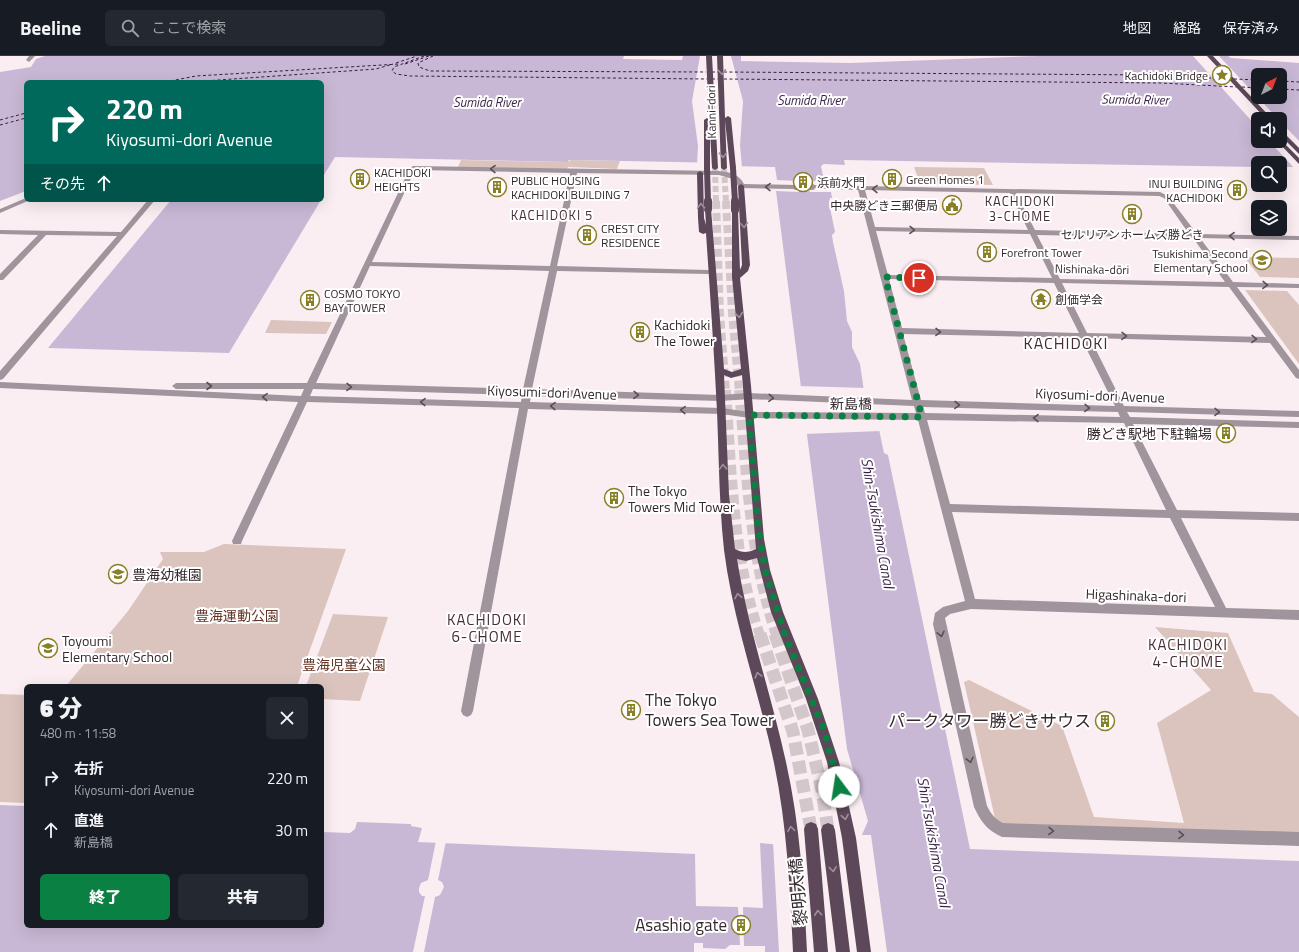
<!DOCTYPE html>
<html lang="ja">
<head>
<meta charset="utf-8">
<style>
  :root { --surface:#171b24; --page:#242831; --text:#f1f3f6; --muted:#9ea1a6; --line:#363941; --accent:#0b8043 }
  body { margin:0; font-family:"Titillium Web","Noto Sans JP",sans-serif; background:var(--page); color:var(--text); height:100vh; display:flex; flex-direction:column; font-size:15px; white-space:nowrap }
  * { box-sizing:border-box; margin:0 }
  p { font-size:13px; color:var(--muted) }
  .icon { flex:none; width:22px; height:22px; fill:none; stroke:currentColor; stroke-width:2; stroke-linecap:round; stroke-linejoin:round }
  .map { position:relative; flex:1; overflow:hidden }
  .details { position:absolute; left:24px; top:628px; width:300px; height:244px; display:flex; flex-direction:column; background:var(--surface); border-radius:6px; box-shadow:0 4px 16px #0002 }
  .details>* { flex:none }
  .hud { position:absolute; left:24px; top:24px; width:300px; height:122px; border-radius:6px; box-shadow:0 4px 16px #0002; background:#00695c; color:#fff; overflow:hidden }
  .needle { width:26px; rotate:42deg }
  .tools { position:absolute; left:1251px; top:12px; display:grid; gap:8px }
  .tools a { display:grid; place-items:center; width:36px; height:36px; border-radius:6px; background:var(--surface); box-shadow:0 4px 16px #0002; font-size:20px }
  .pin { position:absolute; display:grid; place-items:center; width:34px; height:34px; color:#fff; margin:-17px; border:2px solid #fff; border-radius:50%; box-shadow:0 1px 4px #0007 }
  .me { position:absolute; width:44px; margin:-22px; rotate:346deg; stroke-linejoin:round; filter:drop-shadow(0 0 3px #0008) }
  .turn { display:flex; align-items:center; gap:14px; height:84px; padding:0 16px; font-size:18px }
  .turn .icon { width:52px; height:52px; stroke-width:2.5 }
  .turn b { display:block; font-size:28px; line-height:34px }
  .then { display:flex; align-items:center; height:38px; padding:0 16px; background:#0003; gap:8px; font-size:15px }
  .round { display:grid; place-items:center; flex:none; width:42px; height:42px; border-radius:6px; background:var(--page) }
  .overview { display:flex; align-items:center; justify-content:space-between; height:68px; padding:0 16px }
  h1 { font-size:24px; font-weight:800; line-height:30px }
  .cta { display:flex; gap:8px; margin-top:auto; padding:8px 16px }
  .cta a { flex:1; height:46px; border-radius:6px; background:var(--accent); color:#fff; font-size:16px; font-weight:800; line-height:46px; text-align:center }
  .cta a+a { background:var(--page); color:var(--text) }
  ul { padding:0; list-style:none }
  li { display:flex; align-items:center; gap:12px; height:52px; padding:0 16px }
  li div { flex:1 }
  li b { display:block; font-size:15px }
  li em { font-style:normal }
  header { display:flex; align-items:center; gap:24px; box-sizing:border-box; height:56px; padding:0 20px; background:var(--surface); border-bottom:1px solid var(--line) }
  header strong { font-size:19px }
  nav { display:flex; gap:22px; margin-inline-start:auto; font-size:14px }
  .search { width:280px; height:36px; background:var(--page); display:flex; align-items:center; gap:10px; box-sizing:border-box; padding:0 14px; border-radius:6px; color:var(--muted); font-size:15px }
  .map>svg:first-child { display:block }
</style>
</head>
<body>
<header>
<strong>Beeline</strong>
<div class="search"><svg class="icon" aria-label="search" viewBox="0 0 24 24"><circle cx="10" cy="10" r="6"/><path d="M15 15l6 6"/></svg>ここで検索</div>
<nav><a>地図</a><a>経路</a><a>保存済み</a></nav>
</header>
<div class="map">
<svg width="1299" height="896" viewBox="0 0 1299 896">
  <rect width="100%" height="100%" fill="#fbeef2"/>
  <!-- green -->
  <path fill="#dbc4bd" d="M 461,104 L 568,106 L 571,104 L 620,105 L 617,113 L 568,111 L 567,113 L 458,111 Z
    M 914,111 L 984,112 L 993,129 L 920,128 Z
    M 1244,201 L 1299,202 L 1299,222 L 1260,221 Z
    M 1245,234 L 1287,235 L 1299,249 L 1299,308 Z
    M 271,264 L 332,266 L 326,278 L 265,277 Z
    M 224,488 L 346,493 L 297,630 L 66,630 L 128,555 L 163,503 L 160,496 L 204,496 Z
    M 333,558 L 388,561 L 360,645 L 322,643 L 322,630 L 306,630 Z
    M 1155,571 L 1228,577 L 1254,636 L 1272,638 L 1299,661 L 1299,778 L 996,767 L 964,626 L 969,624 L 1062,670 L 1094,761 L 1184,767 L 1157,667 L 1211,634 Z
    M 0,638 L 26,639 L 26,747 L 0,746 Z"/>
  <!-- water -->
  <path fill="#c9b8d5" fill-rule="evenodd" d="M 45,0 L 624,0 L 623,3 L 682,4 L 683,0 L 741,0 L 741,5 L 851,7 L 1039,0 L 1228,0 L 1231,2 L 1299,7 L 1299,111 L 1280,111 L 1280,107 L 1258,107 L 1258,111 L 844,104 L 845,109 L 824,108 L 821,110 L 824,125 L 807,125 L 810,136 L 831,136 L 832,142 L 830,142 L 829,147 L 835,176 L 832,179 L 833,186 L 844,235 L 847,265 L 852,276 L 852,291 L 860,308 L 865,342 L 876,359 L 884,397 L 888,399 L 970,793 L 1299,805 L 1299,896 L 765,896 L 765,890 L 744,890 L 743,851 L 763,852 L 760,787 L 855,795 L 868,765 L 847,693 L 776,135 L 799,136 L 797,125 L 777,124 L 775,111 L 730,110 L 725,107 L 574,104 L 569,104 L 568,106 L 335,101 L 322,122 L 322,26 L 26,26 L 26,135 L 0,145 L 0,16 L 31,11 L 36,3 ZM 1258,19 L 1280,19 L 1280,41 L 1258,41 ZM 1258,63 L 1280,63 L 1280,85 L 1258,85 Z
    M 171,144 L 321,144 L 229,297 L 48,292 Z
    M 0,749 L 26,750 L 26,870 L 322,870 L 322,776 L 350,777 L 355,773 L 357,766 L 411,768 L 411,770 L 422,772 L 418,786 L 695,798 L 696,850 L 738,851 L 740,889 L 730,889 L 725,893 L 703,892 L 703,887 L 694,887 L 694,896 L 0,896 Z"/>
  <!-- pier -->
  <path fill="#fbeef2" d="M 700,0 L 731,0 L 743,45 L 740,89 L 742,112 L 729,112 L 725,109 L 697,108 L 698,90 L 692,45 Z
    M 1193,0 L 1219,0 L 1278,63 L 1258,63 L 1258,72 Z
    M 1280,65 L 1299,85 L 1299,113 L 1295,113 L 1269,85 L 1280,85 Z
    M 798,330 L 866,332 L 867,342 L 877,358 L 881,375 L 804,378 Z
    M 860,779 L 871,779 L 887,896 L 779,896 L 773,786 L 854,793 Z
    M 436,785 L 446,785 L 438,824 L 442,826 L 444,831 L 440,839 L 435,841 L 424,896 L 413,896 L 425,840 L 422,840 L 419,836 L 419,832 L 421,827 L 428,824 Z"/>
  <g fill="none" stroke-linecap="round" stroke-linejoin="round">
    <!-- ferry -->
    <path stroke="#371f45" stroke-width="1" stroke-dasharray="3 2.5" stroke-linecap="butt" d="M 424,0 L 394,11 L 392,15 L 396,18 L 410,20 L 707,23
      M 433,0 L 418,7 L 419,11 L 430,15 L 706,16
      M 396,7 L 417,0
      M 405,8 L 429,0
      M 712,16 L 718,16
      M 724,16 L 1154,19 L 1228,23
      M 712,23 L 719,23
      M 724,23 L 1161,27 L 1237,31
      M 1234,23 L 1258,24
      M 1280,25 L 1299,26
      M 165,26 L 196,20 L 399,8
      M 190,26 L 376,13 L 393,8
      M 1242,31 L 1258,32
      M 1280,33 L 1299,34
      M 0,64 L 26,57
      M 0,69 L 26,62"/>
    <!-- major-tunnel-far3 -->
    <path stroke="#d3c7cb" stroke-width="6" stroke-dasharray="6 3" stroke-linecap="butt" d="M 715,112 L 716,146
      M 724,112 L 726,146"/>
    <!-- major-tunnel-far2 -->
    <path stroke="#d3c7cb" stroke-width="8" stroke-dasharray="8 4" stroke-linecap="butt" d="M 716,145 L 720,257 L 726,335
      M 726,145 L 732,257 L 739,335"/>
    <!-- major-tunnel-far1 -->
    <path stroke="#d3c7cb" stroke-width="10" stroke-dasharray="10 5" stroke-linecap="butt" d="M 726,334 C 732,416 733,500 760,579
      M 739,334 C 746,416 749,500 776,579"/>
    <!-- major-tunnel -->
    <path stroke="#d3c7cb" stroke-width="13" stroke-dasharray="13 6" stroke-linecap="butt" d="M 760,578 L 793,676 L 811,773
      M 775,578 L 808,674 L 822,734 L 828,774"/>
    <!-- minor -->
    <path fill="#a0949d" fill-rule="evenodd" d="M 29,0 L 35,0 L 29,6 L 26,4 Z
      M 413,110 L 719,115 C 730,116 739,118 744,128 L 796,129 L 799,131 L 796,133 L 741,132 L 739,131 L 733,123 L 719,119 L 577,117 L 557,210 L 708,214 L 712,216 L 708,218 L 557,215 L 532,333 L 721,339 L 748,337 L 912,344 L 858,134 L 810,132 L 809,131 L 812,129 L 1160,136 L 1168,140 L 1197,178 L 1299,180 L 1299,184 L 1200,182 L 1233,226 L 1299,228 L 1299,232 L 1237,231 L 1299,314 L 1299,323 L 1296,322 L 1270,287 L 1090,282 L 1124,350 L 1299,355 L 1299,361 L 1127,356 L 1130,361 L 1299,366 L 1299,372 L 1133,368 L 1177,454 L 1299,457 L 1299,465 L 1181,462 L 1226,552 L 1299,554 L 1299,564 L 971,553 L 950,558 L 945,562 L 987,750 C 991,758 995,763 1003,767 L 1299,776 L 1299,790 L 1002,781 C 987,774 981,766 974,751 L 933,568 L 935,557 L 943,551 L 965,545 L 918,364 L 749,362 L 722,358 L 528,353 L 473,655 L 471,659 L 467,661 L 463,659 L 461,655 L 519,352 L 307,346 L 242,485 L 241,488 L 233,488 L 232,485 L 298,346 L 0,332 L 0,326 L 301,340 L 304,333 L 176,333 L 172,330 L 176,327 L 307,327 L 410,112 ZM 415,114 L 570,117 L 550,210 L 372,206 ZM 865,134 L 1010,137 L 1028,174 L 875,171 ZM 1016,137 L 1159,140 L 1164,142 L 1189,178 L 1035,174 ZM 876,175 L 1030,178 L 1052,222 L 888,219 ZM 1037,179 L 1193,182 L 1225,226 L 1060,223 ZM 370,210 L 549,215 L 523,333 L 316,327 ZM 889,223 L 1054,227 L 1079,277 L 902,272 ZM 1062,227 L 1229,231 L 1266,281 L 1087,277 ZM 903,278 L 1081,282 L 1115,350 L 921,344 ZM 313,333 L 522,339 L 521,346 L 310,340 ZM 531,340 L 721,345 L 748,343 L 914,350 L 916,357 L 749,356 L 722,352 L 530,346 ZM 923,351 L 1118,356 L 1120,361 L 925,357 ZM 927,364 L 1124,367 L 1166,454 L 950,448 ZM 952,456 L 1170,462 L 1215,551 L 975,543 Z
      M 26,142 L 26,144 L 30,144 L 0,157 L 0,153 Z
      M 148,144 L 155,144 L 3,323 L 0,324 L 0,315 L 117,180 L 46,179 L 3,224 L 0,224 L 0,218 L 38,179 L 0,178 L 0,174 L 121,176 Z"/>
    <!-- major -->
    <path fill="#5c4858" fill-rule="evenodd" d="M 706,0 L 712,0 L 718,112 L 715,114 L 712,112 L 710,75 L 710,112 L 707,114 L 704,112 L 704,64 L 707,62 L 709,63 Z
      M 717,0 L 723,0 L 725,62 L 728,60 L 731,62 L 736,112 L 733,114 L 730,112 L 725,64 L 727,112 L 724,114 L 721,112 Z
      M 1207,0 L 1213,0 L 1272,63 L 1266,63 Z
      M 1280,73 L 1299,92 L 1299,98 L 1280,79 Z
      M 1280,83 L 1299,102 L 1299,108 L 1278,86 L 1277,85 L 1280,85 Z
      M 700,115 L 703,117 L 704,162 L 706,169 L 705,153 L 708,151 L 711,153 L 724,313 L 732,316 L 741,313 L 732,221 L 732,154 L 735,152 L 738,154 L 740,214 L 742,209 L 738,130 L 741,128 L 744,130 L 750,209 L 748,215 L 740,222 L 751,330 L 764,483 L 770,514 L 783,556 L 818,643 L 839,706 L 856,782 L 871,896 L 857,896 L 842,782 L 827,706 L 806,643 L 771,556 L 757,502 L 746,505 L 737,503 C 748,572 771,638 786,706 C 800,769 804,832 807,896 L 793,896 C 790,832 787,770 774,707 C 759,636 733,566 724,494 C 719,448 719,402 717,355 C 714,296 710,236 706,177 L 703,178 L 699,176 L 698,162 L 697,117 ZM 724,319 L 731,322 L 742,319 L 756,493 C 748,497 742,497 735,493 L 729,439 Z
      M 811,766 L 816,768 L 818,773 L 828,896 L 814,896 L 804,773 L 806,768 Z
      M 828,767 L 833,769 L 835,774 L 850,896 L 836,896 L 821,774 L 823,769 Z"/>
    <!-- minor-bridge -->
    <path stroke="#a0949d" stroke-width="6" d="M 796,131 L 812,131"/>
    <!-- major-bridge-far1 -->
    <path stroke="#5c4858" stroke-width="6" d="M 707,112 L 708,146
      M 733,112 L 735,146"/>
    <!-- major-bridge -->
    <path stroke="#5c4858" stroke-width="8" d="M 708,145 L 708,153
      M 735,145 L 735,154"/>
  </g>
  <!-- one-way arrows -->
  <defs><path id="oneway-chevron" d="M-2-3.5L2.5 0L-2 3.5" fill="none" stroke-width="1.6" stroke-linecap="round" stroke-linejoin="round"/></defs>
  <g stroke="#9d919b">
    <use href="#oneway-chevron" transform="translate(722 16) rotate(86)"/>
    <use href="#oneway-chevron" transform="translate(723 99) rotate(88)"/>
    <use href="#oneway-chevron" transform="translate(701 150) rotate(-92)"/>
    <use href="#oneway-chevron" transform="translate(744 169) rotate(86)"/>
    <use href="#oneway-chevron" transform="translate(739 259) rotate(84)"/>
    <use href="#oneway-chevron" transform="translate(723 411) rotate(-92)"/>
    <use href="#oneway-chevron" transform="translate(738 540) rotate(-101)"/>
    <use href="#oneway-chevron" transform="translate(758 619) rotate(-105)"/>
    <use href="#oneway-chevron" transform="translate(845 761) rotate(80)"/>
    <use href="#oneway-chevron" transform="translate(791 773) rotate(-98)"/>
    <use href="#oneway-chevron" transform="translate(833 813) rotate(83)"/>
    <use href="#oneway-chevron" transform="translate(818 857) rotate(-95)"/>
  </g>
  <g stroke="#5a4e55">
    <use href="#oneway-chevron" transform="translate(493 113) rotate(-179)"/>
    <use href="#oneway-chevron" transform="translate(768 131) rotate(-179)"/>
    <use href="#oneway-chevron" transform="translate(875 133) rotate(-179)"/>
    <use href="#oneway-chevron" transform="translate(912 174) rotate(1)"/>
    <use href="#oneway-chevron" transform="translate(1232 180) rotate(-179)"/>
    <use href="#oneway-chevron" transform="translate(1265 229) rotate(1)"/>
    <use href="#oneway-chevron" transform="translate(938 276) rotate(1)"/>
    <use href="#oneway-chevron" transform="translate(1124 280) rotate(1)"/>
    <use href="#oneway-chevron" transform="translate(1254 283) rotate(1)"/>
    <use href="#oneway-chevron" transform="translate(209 330)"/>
    <use href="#oneway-chevron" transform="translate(349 331) rotate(1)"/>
    <use href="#oneway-chevron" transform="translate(636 339) rotate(2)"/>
    <use href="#oneway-chevron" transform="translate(265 341) rotate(-177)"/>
    <use href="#oneway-chevron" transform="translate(771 342) rotate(3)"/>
    <use href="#oneway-chevron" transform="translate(423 346) rotate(-178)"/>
    <use href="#oneway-chevron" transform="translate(957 349) rotate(2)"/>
    <use href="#oneway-chevron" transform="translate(553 350) rotate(-178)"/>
    <use href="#oneway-chevron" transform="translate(1087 352) rotate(2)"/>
    <use href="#oneway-chevron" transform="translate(683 354) rotate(-178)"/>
    <use href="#oneway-chevron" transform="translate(1217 356) rotate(1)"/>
    <use href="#oneway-chevron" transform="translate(1036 362) rotate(-179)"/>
    <use href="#oneway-chevron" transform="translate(941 578) rotate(77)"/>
    <use href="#oneway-chevron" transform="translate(970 704) rotate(77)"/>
    <use href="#oneway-chevron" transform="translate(1051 775) rotate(2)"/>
    <use href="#oneway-chevron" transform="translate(1181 779) rotate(2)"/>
  </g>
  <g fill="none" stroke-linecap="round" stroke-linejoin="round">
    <!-- route -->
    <path stroke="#0b8043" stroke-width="7" stroke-dasharray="0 12.6" d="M 839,731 L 824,674 L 785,579 L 765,514 L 758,471 L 749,359 L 922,361 L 885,221 L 919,222"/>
  </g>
  <!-- icons -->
  <defs>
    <g id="sight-ring" transform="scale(1)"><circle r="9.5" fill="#fff" stroke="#887f26" stroke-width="1.5"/><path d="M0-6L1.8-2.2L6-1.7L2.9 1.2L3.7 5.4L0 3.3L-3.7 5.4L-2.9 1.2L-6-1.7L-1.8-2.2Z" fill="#887f26"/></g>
    <g id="building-ring" transform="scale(1)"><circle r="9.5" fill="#fff" stroke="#887f26" stroke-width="1.5"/><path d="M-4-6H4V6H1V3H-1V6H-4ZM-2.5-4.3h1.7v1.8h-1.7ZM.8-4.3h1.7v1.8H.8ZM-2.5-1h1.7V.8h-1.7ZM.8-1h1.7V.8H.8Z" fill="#887f26"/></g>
    <g id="civic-ring" transform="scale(1)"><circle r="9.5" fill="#fff" stroke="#887f26" stroke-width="1.5"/><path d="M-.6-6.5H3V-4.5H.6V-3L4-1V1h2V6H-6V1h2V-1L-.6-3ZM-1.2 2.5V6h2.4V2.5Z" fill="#887f26"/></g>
    <g id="school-ring" transform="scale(1)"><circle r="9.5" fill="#fff" stroke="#887f26" stroke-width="1.5"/><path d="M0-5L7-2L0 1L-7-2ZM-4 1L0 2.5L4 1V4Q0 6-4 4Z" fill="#887f26"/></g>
    <g id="temple-ring" transform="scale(1)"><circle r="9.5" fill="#fff" stroke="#887f26" stroke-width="1.5"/><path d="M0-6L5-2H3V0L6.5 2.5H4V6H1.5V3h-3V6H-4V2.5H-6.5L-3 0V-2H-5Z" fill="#887f26"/></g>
  </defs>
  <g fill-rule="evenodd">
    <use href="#sight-ring" x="1222" y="19"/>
    <use href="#building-ring" x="360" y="123"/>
    <use href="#building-ring" x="892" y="123"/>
    <use href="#building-ring" x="803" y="126"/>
    <use href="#building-ring" x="497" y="131"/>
    <use href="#building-ring" x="1237" y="134"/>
    <use href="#civic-ring" x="952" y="149"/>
    <use href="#building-ring" x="1132" y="158"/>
    <use href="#building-ring" x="587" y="179"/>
    <use href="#building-ring" x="987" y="196"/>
    <use href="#school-ring" x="1262" y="204"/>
    <use href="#temple-ring" x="1041" y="243"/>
    <use href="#building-ring" x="310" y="244"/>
    <use href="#building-ring" x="640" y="276"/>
    <use href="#building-ring" x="1226" y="377"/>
    <use href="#building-ring" x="614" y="442"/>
    <use href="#school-ring" x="118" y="518"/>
    <use href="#school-ring" x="48" y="592"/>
    <use href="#building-ring" x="631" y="654"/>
    <use href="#building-ring" x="1105" y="665"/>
    <use href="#building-ring" x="741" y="869"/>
  </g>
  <g text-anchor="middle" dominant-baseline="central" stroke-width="4" stroke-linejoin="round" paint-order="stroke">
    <!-- far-poi labels -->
    <g font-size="12" fill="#35292e" stroke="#fff" text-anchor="start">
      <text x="1208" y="19" text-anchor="end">Kachidoki Bridge</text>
      <text x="374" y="116">KACHIDOKI<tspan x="374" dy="14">HEIGHTS</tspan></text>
      <text x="906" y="123">Green Homes 1</text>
      <text x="511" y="124">PUBLIC HOUSING<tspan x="511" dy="14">KACHIDOKI BUILDING 7</tspan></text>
      <text x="817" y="126">浜前水門</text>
      <text x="1223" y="127" text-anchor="end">INUI BUILDING<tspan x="1223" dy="14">KACHIDOKI</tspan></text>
      <text x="938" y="149" text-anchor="end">中央勝どき三郵便局</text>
      <text x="601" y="172">CREST CITY<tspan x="601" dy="14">RESIDENCE</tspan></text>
      <text x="1132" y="178" text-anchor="middle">セルリアンホームズ勝どき</text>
      <text x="1001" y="196">Forefront Tower</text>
      <text x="1248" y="197" text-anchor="end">Tsukishima Second<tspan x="1248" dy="14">Elementary School</tspan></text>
      <text x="324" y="237">COSMO TOKYO<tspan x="324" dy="14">BAY TOWER</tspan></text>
      <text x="1055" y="243">創価学会</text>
    </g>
    <!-- far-street labels -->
    <g font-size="12" fill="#35292e" stroke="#fff">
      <text transform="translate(711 56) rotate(-91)">Kanni-dori</text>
      <text transform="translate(1092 213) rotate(1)">Nishinaka-dōri</text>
    </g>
    <!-- far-water labels -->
    <g font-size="13" font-style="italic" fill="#371f45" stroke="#fff">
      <text transform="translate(1135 43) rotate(1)">Sumida River</text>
      <text x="811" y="44">Sumida River</text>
      <text x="487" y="46">Sumida River</text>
    </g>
    <!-- far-neighbourhood labels -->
    <g font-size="13" letter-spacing="1" fill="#462d37" stroke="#fff">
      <text x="1020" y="145">KACHIDOKI<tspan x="1020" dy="15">3-CHOME</tspan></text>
      <text x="552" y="159">KACHIDOKI 5</text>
    </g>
    <!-- poi labels -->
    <g font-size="14" fill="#35292e" stroke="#fff" text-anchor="start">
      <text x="654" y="268">Kachidoki<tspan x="654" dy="16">The Tower</tspan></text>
      <text x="1212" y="377" text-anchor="end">勝どき駅地下駐輪場</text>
      <text x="628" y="434">The Tokyo<tspan x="628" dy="16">Towers Mid Tower</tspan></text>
      <text x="132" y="518">豊海幼稚園</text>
      <text x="62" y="584">Toyoumi<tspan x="62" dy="16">Elementary School</tspan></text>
    </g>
    <!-- street labels -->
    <g font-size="14" fill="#35292e" stroke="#fff">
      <text transform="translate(552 336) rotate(2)">Kiyosumi-dori Avenue</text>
      <text transform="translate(1100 339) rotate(2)">Kiyosumi-dori Avenue</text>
      <text x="851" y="347">新島橋</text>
      <text transform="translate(1136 539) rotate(2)">Higashinaka-dori</text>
    </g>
    <!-- park labels -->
    <g font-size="14" fill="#643525" stroke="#fff">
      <text x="237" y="559">豊海運動公園</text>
      <text x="344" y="608">豊海児童公園</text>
    </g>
    <!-- water labels -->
    <g font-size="15" font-style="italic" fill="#371f45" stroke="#fff">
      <text transform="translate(878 467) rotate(80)">Shin-Tsukishima Canal</text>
      <text transform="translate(934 786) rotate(80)">Shin-Tsukishima Canal</text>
    </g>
    <!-- neighbourhood labels -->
    <g font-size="15" letter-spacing="1" fill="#462d37" stroke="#fff">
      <text x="487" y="563">KACHIDOKI<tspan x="487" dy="17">6-CHOME</tspan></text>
      <text x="1188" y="588">KACHIDOKI<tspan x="1188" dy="17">4-CHOME</tspan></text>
    </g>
    <!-- quarter labels -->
    <g font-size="16" letter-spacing="1" fill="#462d37" stroke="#fff">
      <text x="1066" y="287">KACHIDOKI</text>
    </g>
    <!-- near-poi labels -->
    <g font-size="17" fill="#35292e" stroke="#fff" text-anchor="end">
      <text x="645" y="644" text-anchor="start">The Tokyo<tspan x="645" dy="20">Towers Sea Tower</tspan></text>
      <text x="1091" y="665">パークタワー勝どきサウス</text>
      <text x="727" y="869">Asashio gate</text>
    </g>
    <!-- near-street labels -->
    <g font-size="17" fill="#35292e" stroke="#fff">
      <text transform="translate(798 836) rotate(-95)">黎明大橋</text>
    </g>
  </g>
</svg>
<div class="tools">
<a><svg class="needle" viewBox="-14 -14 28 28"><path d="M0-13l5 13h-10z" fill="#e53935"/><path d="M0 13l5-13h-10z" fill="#9ea1a6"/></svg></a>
<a><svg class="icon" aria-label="sound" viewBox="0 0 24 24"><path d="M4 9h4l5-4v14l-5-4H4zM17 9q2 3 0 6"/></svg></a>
<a><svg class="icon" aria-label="search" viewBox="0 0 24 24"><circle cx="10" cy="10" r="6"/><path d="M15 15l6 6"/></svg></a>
<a><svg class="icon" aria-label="layers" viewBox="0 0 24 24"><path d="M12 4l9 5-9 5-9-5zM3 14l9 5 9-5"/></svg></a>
</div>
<div class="pin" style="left:919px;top:222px;background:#d93025"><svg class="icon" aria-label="arrive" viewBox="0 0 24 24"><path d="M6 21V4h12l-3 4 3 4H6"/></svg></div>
<svg class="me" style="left:839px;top:731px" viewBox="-20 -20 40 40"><circle r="19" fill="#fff"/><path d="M0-13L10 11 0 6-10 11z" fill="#0b8043"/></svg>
<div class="hud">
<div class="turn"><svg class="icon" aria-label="right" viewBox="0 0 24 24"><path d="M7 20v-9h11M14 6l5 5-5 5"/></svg><div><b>220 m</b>Kiyosumi-dori Avenue</div></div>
<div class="then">その先<svg class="icon" aria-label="ahead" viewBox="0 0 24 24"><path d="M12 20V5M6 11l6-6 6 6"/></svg></div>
</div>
<section class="details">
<div class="overview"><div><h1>6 分</h1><p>480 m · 11:58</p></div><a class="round"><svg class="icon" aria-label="close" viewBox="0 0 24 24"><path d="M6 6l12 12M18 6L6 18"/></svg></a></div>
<ul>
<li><svg class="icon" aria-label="right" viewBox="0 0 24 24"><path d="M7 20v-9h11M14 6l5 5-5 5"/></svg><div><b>右折</b><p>Kiyosumi-dori Avenue</p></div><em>220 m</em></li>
<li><svg class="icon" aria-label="ahead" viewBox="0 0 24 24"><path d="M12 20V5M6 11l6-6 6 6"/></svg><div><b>直進</b><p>新島橋</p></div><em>30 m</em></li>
</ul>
<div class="cta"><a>終了</a><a>共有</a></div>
</section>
</div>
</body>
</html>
